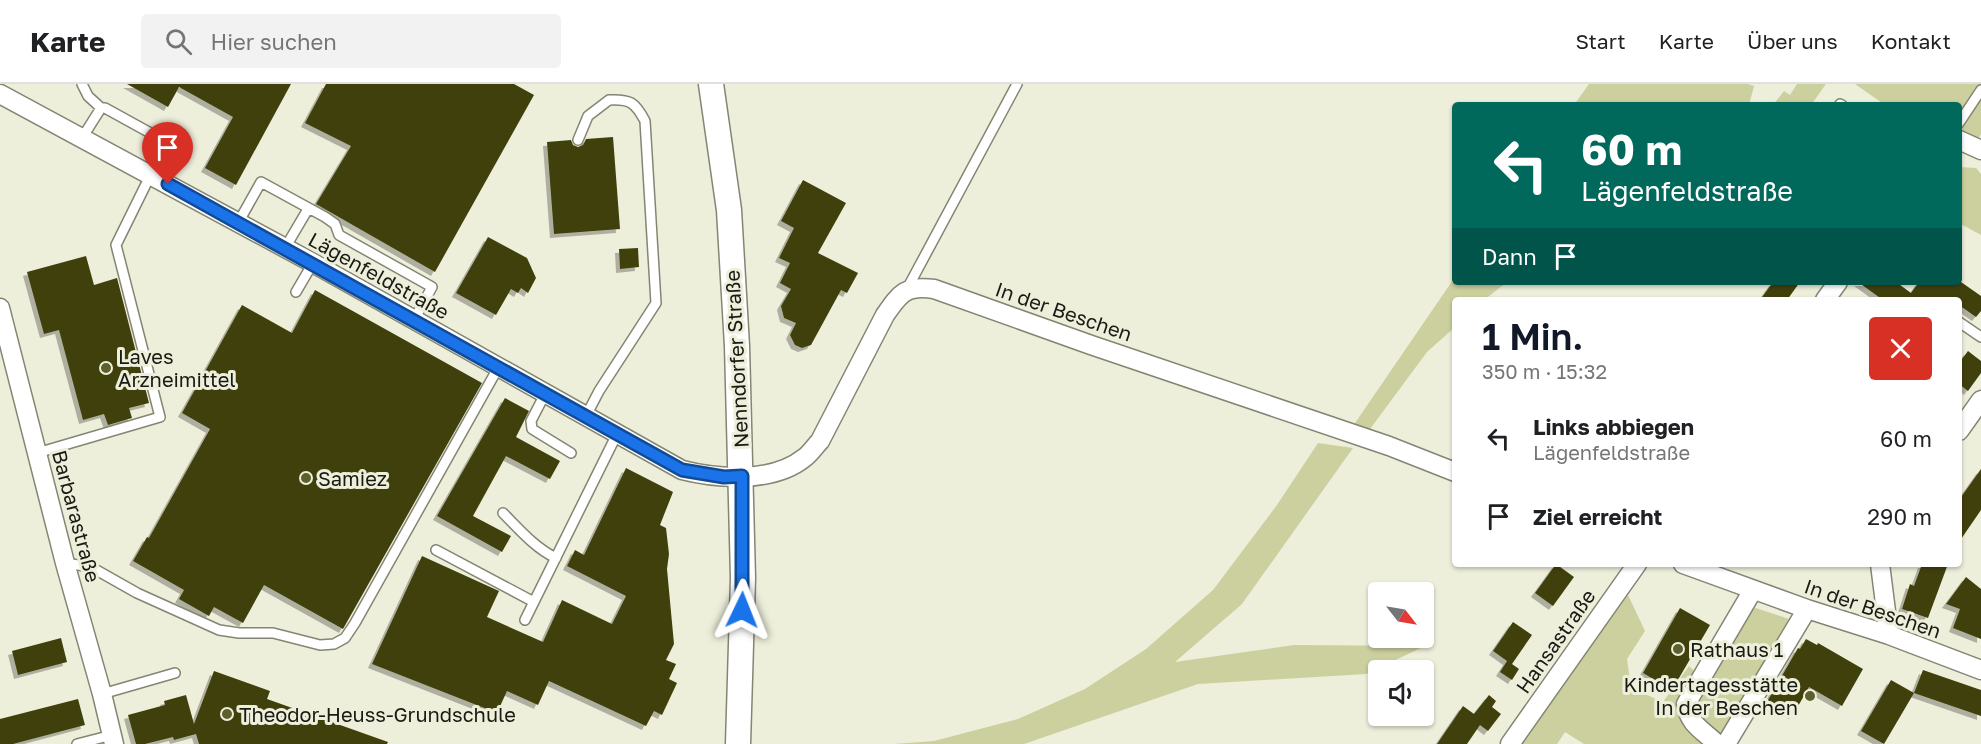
<!DOCTYPE html>
<html lang="de">
<head>
<meta charset="utf-8">
<style>
  :root { --surface:#fff; --page:#f2f2f2; --text:#202124; --muted:#757577; --line:#e0e0e0; --accent:#111827 }
  body { margin:0; font-family:"Golos Text",sans-serif; background:var(--page); color:var(--text); height:100vh; display:flex; flex-direction:column; font-size:22px; white-space:nowrap }
  * { box-sizing:border-box; margin:0 }
  p { font-size:20px; color:var(--muted) }
  .icon { flex:none; width:33px; height:33px; fill:none; stroke:currentColor; stroke-width:2; stroke-linecap:round; stroke-linejoin:round }
  .map { position:relative; flex:1; overflow:hidden }
  .side { position:absolute; left:1452px; top:213px; width:510px; height:270px; display:flex; flex-direction:column; background:var(--surface); border-radius:6px; box-shadow:0 2px 4px #0004 }
  .side>* { flex:none }
  .banner { position:absolute; left:1452px; top:18px; width:510px; height:183px; border-radius:6px; box-shadow:0 2px 4px #0004; background:#00695c; color:#fff; overflow:hidden }
  .needle { width:39px; rotate:121deg }
  .controls { position:absolute; left:1368px; top:498px; display:grid; gap:12px }
  .controls a { display:grid; place-items:center; width:66px; height:66px; border-radius:6px; background:var(--surface); box-shadow:0 2px 4px #0004; font-size:30px }
  .pin { position:absolute; display:grid; place-items:center; width:51px; height:51px; color:#fff; margin:-62px -26px; border-radius:50% 50% 50% 0; rotate:-45deg; box-shadow:0 0 6px #0007 }
  .pin .icon { rotate:45deg }
  .me { position:absolute; width:66px; margin:-33px; rotate:2deg; stroke-linejoin:round; filter:drop-shadow(0 0 4px #0008) }
  .turn { display:flex; align-items:center; gap:21px; height:126px; padding:0 30px; font-size:27px }
  .turn .icon { width:78px; height:78px; stroke-width:2.5 }
  .turn b { display:block; font-size:42px; line-height:51px }
  .then { display:flex; align-items:center; height:57px; padding:0 30px; background:#0003; gap:12px; font-size:22px }
  .round { display:grid; place-items:center; flex:none; width:63px; height:63px; border-radius:6px; background:var(--page) }
  .summary { display:flex; align-items:center; justify-content:space-between; height:102px; padding:0 30px }
  h1 { font-size:36px; font-weight:600; line-height:45px; color:var(--accent) }
  ul { padding:0; list-style:none }
  li { display:flex; align-items:center; gap:18px; height:78px; padding:0 30px }
  li div { flex:1 }
  li b { display:block; font-size:22px }
  li em { font-style:normal }
  header { display:flex; align-items:center; gap:36px; box-sizing:border-box; height:84px; padding:0 30px; background:var(--surface); border-bottom:2px solid var(--line) }
  header strong { font-size:28px }
  nav { display:flex; gap:33px; margin-inline-start:auto; font-size:21px }
  .search { width:420px; height:54px; background:var(--page); display:flex; align-items:center; gap:15px; box-sizing:border-box; padding:0 21px; border-radius:6px; color:var(--muted); font-size:22px }
  .map>svg:first-child { display:block }
</style>
</head>
<body>
<header>
<strong>Karte</strong>
<div class="search"><svg class="icon" aria-label="search" viewBox="0 0 24 24"><circle cx="10" cy="10" r="6"/><path d="M15 15l6 6"/></svg>Hier suchen</div>
<nav><a>Start</a><a>Karte</a><a>Über uns</a><a>Kontakt</a></nav>
</header>
<div class="map">
<svg width="1981" height="660" viewBox="0 0 1981 660">
  <defs>
    <filter id="shadow"><feDropShadow dx="-4" dy="4" stdDeviation="0" flood-color="#0004"/></filter>
  </defs>
  <rect width="100%" height="100%" fill="#edefdb"/>
  <!-- green -->
  <path fill="#cccf9e" d="M 1589,0 L 1748,0 L 1754,2 L 1749,21 L 1574,21 Z
    M 1797,0 L 1826,0 L 1811,21 L 1773,21 L 1784,7 L 1790,11 Z
    M 1855,0 L 1981,0 L 1981,50 L 1976,59 L 1959,49 L 1959,21 L 1885,21 Z
    M 1959,83 L 1976,84 L 1981,90 L 1981,151 L 1959,139 Z
    M 1455,193 L 1455,198 L 1507,198 L 1484,216 L 1455,216 L 1455,243 L 1427,268 L 1370,345 L 1353,342 Z
    M 1318,359 L 1353,364 L 1242,520 L 1175,578 L 1294,561 L 1425,562 L 1366,590 L 1198,600 L 1024,660 L 894,660 L 934,657 L 1018,635 L 1085,605 L 1146,565 L 1213,506 L 1277,421 Z
    M 1628,511 L 1645,547 L 1627,575 L 1631,604 L 1663,618 L 1689,582 L 1697,590 L 1679,621 L 1708,660 L 1584,660 L 1565,648 L 1557,660 L 1518,660 Z
    M 1753,523 L 1789,535 L 1721,651 L 1699,639 L 1695,621 Z"/>
  <!-- building -->
  <path fill="#40410a" filter="url(#shadow)" d="M 127,0 L 291,0 L 236,101 L 205,84 L 233,33 L 179,3 L 168,23 Z
    M 326,0 L 514,0 L 534,11 L 435,188 L 316,120 L 351,62 L 305,39 Z
    M 613,53 L 620,145 L 554,150 L 547,58 L 571,56 L 573,61 L 578,63 L 583,61 L 586,55 Z
    M 803,96 L 846,119 L 818,169 L 858,189 L 847,209 L 841,206 L 811,261 L 802,264 L 795,261 L 790,251 L 796,239 L 784,234 L 781,222 L 791,205 L 780,199 L 790,179 L 779,174 L 794,144 L 781,137 Z
    M 488,153 L 527,174 L 536,194 L 528,209 L 521,204 L 518,209 L 511,205 L 496,231 L 456,209 Z
    M 638,164 L 639,183 L 620,185 L 619,165 Z
    M 86,172 L 94,201 L 117,194 L 149,319 L 129,324 L 132,334 L 108,341 L 104,330 L 83,336 L 59,246 L 44,250 L 27,188 Z
    M 1773,198 L 1800,198 L 1787,216 L 1760,216 Z
    M 1858,198 L 1896,198 L 1911,209 L 1919,198 L 1961,198 L 1981,212 L 1981,227 L 1976,233 L 1959,221 L 1959,216 L 1883,216 Z
    M 315,206 L 482,299 L 343,545 L 264,501 L 243,539 L 214,523 L 209,532 L 179,515 L 184,506 L 133,477 L 147,453 L 149,454 L 210,345 L 182,329 L 242,221 L 292,249 Z
    M 1968,267 L 1981,277 L 1981,289 L 1968,307 L 1959,300 L 1959,279 Z
    M 505,314 L 529,327 L 516,353 L 560,377 L 550,395 L 506,372 L 473,432 L 511,452 L 502,468 L 437,432 Z
    M 626,384 L 673,408 L 660,441 L 666,444 L 669,470 L 667,485 L 674,560 L 666,576 L 676,580 L 669,595 L 677,599 L 662,631 L 654,627 L 646,642 L 549,597 L 538,621 L 507,607 L 497,629 L 372,580 L 422,472 L 499,507 L 487,533 L 543,558 L 562,516 L 612,540 L 626,512 L 567,482 L 575,466 L 584,471 Z
    M 1981,385 L 1981,426 L 1959,458 L 1959,416 Z
    M 1556,480 L 1574,493 L 1553,522 L 1535,509 Z
    M 1922,480 L 1948,480 L 1928,534 L 1902,525 L 1910,500 L 1914,502 Z
    M 1966,493 L 1981,505 L 1981,555 L 1953,544 L 1960,525 L 1946,520 Z
    M 1680,524 L 1710,541 L 1672,606 L 1643,589 Z
    M 1513,538 L 1532,551 L 1512,580 L 1519,585 L 1512,596 L 1500,588 L 1507,577 L 1493,567 Z
    M 61,554 L 67,578 L 18,591 L 12,567 Z
    M 1806,555 L 1817,561 L 1818,559 L 1863,585 L 1842,622 L 1809,603 L 1793,631 L 1768,616 L 1798,564 L 1800,565 Z
    M 1923,586 L 1981,606 L 1981,632 L 1914,609 Z
    M 214,587 L 270,607 L 267,615 L 388,658 L 387,660 L 199,660 L 196,650 L 174,656 L 173,653 L 145,660 L 136,660 L 128,631 L 165,621 L 164,617 L 186,611 L 194,640 Z
    M 1891,596 L 1914,609 L 1884,660 L 1861,647 Z
    M 1489,611 L 1496,617 L 1492,623 L 1501,630 L 1488,647 L 1480,641 L 1467,660 L 1437,660 L 1463,622 L 1474,630 Z
    M 78,615 L 85,641 L 13,660 L 0,660 L 0,635 Z"/>
  <g fill="none" stroke-linecap="round" stroke-linejoin="round">
    <!-- lane casing -->
    <g stroke="#848573" stroke-width="12">
      <path id="lane" d="M 82,0 L 88,12 L 101,24
        M 1840,20 L 1842,21
        M 1959,39 L 1981,6
        M 82,54 L 101,24 L 105,24 L 174,62
        M 578,56 L 588,32 L 609,16 C 630,15 635,18 645,37 L 656,219 L 599,307 L 586,332
        M 238,139 L 261,98 L 325,133 L 335,140 L 339,151 L 432,203 L 414,236
        M 285,164 L 308,125
        M 907,205 L 1017,0
        M 296,208 L 313,179
        M 1959,238 L 1981,253
        M 545,310 L 531,337 L 532,345 L 571,369
        M 37,369 L 160,333 L 116,161 L 151,90
        M 503,429 C 519,445 535,464 556,474
        M 436,466 L 534,518
        M 65,479 L 91,483 L 137,509 L 219,546 L 239,549 L 273,549 L 320,561 L 334,560 L 345,554 L 355,539 L 498,284
        M 525,536 L 617,350
        M 102,610 L 175,589
        M 77,660 L 112,651"/>
    </g>
    <!-- street casing -->
    <g stroke="#848573" stroke-width="21">
      <path id="street" d="M 0,10 L 313,179 L 682,386 C 718,395 773,399 804,374 C 810,370 815,362 820,357 L 885,231 C 900,209 906,201 934,205 L 1091,261 L 1389,362 L 1455,388
        M 1959,56 L 1981,66
        M 1825,216 L 1838,198
        M 0,224 L 65,479 L 102,610 L 114,660
        M 1959,347 L 1981,316
        M 1683,480 L 1807,525 L 1889,551 L 1981,586
        M 1880,480 L 1889,551
        M 1510,660 L 1637,480
        M 1717,660 C 1703,646 1689,641 1686,620 L 1753,506
        M 1726,660 L 1807,525"/>
    </g>
    <!-- secondary casing -->
    <g stroke="#848573" stroke-width="27">
      <path id="secondary" d="M 711,0 L 729,126 L 737,262 L 743,494 L 738,660"/>
    </g>
    <!-- lane -->
    <use href="#lane" stroke="#fff" stroke-width="9"/>
    <!-- street -->
    <use href="#street" stroke="#fff" stroke-width="18"/>
    <!-- secondary -->
    <use href="#secondary" stroke="#fff" stroke-width="24"/>
  </g>
  <g fill="none" stroke-linecap="round" stroke-linejoin="round">
    <!-- route casing -->
    <g stroke="#114b97" stroke-width="15">
      <path id="route" d="M 168,100 L 682,386 L 724,393 L 742,392 L 742,526"/>
    </g>
    <!-- route -->
    <use href="#route" stroke="#1a73e8" stroke-width="10"/>
  </g>
  <!-- markers -->
  <g fill="#5d5f2c" stroke="#edefdb" stroke-width="2">
    <circle cx="106" cy="284" r="6"/>
    <circle cx="306" cy="394" r="6"/>
    <circle cx="1678" cy="565" r="6"/>
    <circle cx="1810" cy="612" r="6"/>
    <circle cx="227" cy="630" r="6"/>
  </g>
  <g text-anchor="middle" dominant-baseline="central" stroke-width="6" stroke-linejoin="round" paint-order="stroke">
    <!-- street labels -->
    <g font-size="20" fill="#191a13" stroke="#edefdb">
      <text transform="translate(379 191) rotate(29)">Lägenfeldstraße</text>
      <text transform="translate(1064 227) rotate(19)">In der Beschen</text>
      <text transform="translate(736 275) rotate(-93)">Nenndorfer Straße</text>
      <text transform="translate(77 432) rotate(75)">Barbarastraße</text>
      <text transform="translate(1873 524) rotate(19)">In der Beschen</text>
      <text transform="translate(1555 557) rotate(-55)">Hansastraße</text>
    </g>
    <!-- poi labels -->
    <g font-size="20" fill="#191a13" stroke="#edefdb" text-anchor="start">
      <text x="118" y="272">Laves<tspan x="118" dy="23">Arzneimittel</tspan></text>
      <text x="318" y="394">Samiez</text>
      <text x="1690" y="565">Rathaus 1</text>
      <text x="1798" y="600" text-anchor="end">Kindertagesstätte<tspan x="1798" dy="23">In der Beschen</tspan></text>
      <text x="239" y="630">Theodor-Heuss-Grundschule</text>
    </g>
  </g>
</svg>
<div class="controls">
<a><svg class="needle" viewBox="-14 -14 28 28"><path d="M0-13l5 13h-10z" fill="#e53935"/><path d="M0 13l5-13h-10z" fill="#757577"/></svg></a>
<a><svg class="icon" aria-label="sound" viewBox="0 0 24 24"><path d="M4 9h4l5-4v14l-5-4H4zM17 9q2 3 0 6"/></svg></a>
</div>
<div class="pin" style="left:168px;top:100px;background:#d93025"><svg class="icon" aria-label="arrive" viewBox="0 0 24 24"><path d="M6 21V4h12l-3 4 3 4H6"/></svg></div>
<svg class="me" style="left:742px;top:526px" viewBox="-20 -20 40 40"><path d="M0-17L14 15 0 8-14 15z" fill="#1a73e8" stroke="#fff" stroke-width="4"/></svg>
<div class="banner">
<div class="turn"><svg class="icon" aria-label="left" viewBox="0 0 24 24"><path d="M17 20v-9H6M10 6l-5 5 5 5"/></svg><div><b>60 m</b>Lägenfeldstraße</div></div>
<div class="then">Dann<svg class="icon" aria-label="arrive" viewBox="0 0 24 24"><path d="M6 21V4h12l-3 4 3 4H6"/></svg></div>
</div>
<section class="side">
<div class="summary"><div><h1>1 Min.</h1><p>350 m · 15:32</p></div><a class="round" style="background:#d93025;color:#fff"><svg class="icon" aria-label="close" viewBox="0 0 24 24"><path d="M6 6l12 12M18 6L6 18"/></svg></a></div>
<ul>
<li><svg class="icon" aria-label="left" viewBox="0 0 24 24"><path d="M17 20v-9H6M10 6l-5 5 5 5"/></svg><div><b>Links abbiegen</b><p>Lägenfeldstraße</p></div><em>60 m</em></li>
<li><svg class="icon" aria-label="arrive" viewBox="0 0 24 24"><path d="M6 21V4h12l-3 4 3 4H6"/></svg><div><b>Ziel erreicht</b></div><em>290 m</em></li>
</ul>
</section>
</div>
</body>
</html>
